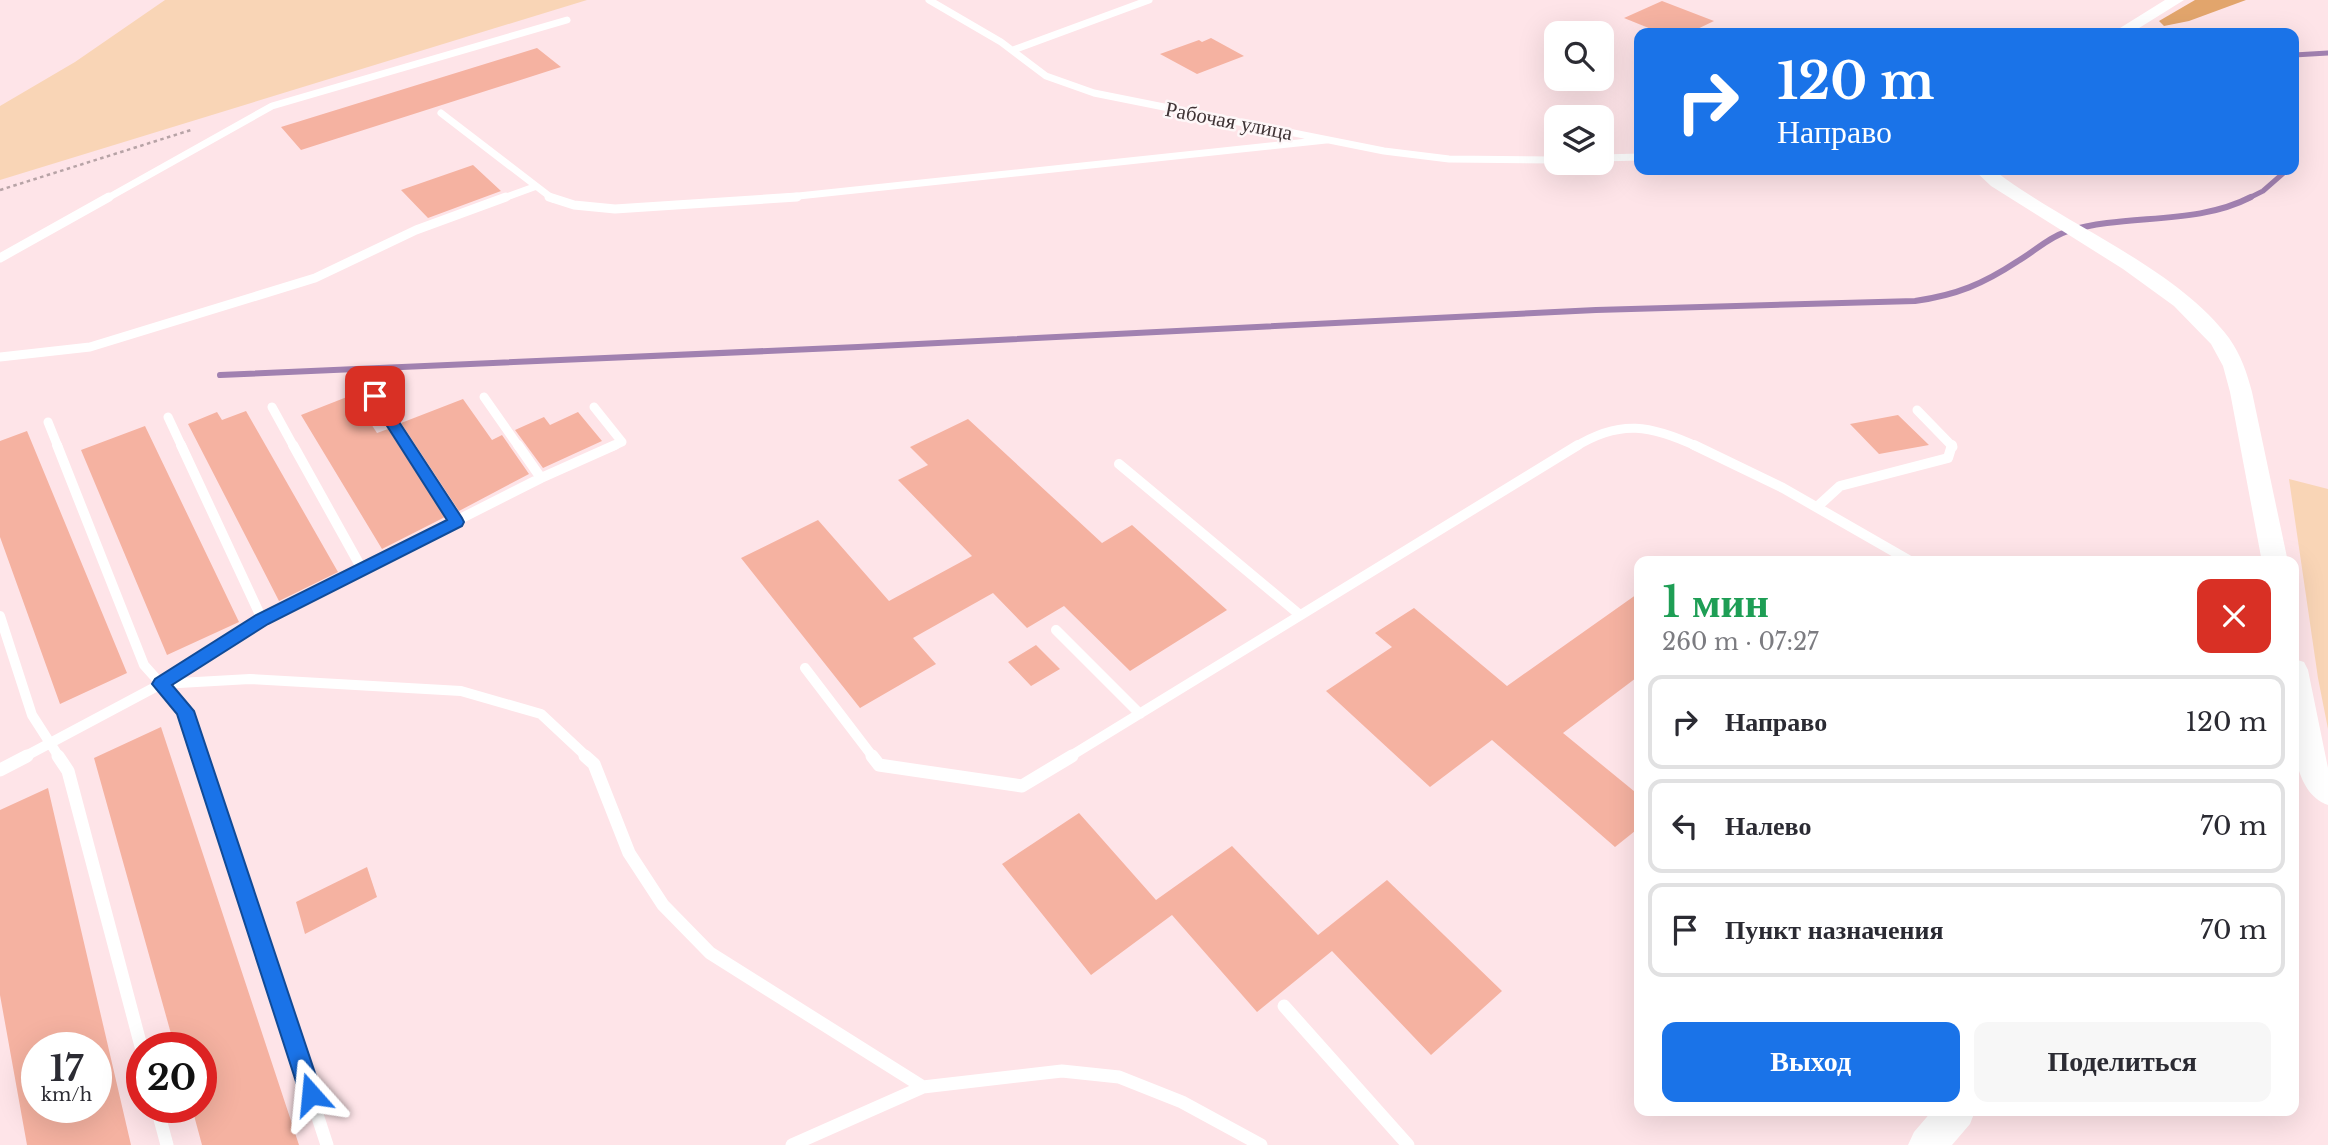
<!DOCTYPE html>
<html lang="ru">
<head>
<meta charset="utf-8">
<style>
  :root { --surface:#fff; --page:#f7f7f7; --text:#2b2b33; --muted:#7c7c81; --line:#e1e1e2; --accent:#1a73e8 }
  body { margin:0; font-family:"Libre Baskerville",serif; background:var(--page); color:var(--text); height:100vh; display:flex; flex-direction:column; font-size:26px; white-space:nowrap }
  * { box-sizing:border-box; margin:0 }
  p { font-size:23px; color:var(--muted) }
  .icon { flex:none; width:38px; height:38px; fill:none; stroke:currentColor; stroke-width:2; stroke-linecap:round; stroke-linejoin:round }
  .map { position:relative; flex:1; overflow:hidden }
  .drawer { position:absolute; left:1634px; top:556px; width:665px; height:560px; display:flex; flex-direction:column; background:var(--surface); border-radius:14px; box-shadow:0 7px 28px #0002 }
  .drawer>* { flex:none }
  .guide { position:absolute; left:1634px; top:28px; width:665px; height:147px; border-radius:14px; box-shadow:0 7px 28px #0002; background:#1a73e8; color:#fff; overflow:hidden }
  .buttons { position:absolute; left:1544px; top:21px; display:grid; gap:14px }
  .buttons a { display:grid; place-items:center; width:70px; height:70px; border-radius:14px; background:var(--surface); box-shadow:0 7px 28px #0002; font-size:35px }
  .speed { position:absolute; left:21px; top:1032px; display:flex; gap:14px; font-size:35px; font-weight:700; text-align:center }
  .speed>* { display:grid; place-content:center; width:91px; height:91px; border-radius:50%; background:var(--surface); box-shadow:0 7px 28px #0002; line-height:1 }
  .speed small { font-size:18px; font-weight:400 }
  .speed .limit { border:10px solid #d22; background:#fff; color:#111 }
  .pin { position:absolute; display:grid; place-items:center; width:60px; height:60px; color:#fff; margin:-30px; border-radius:14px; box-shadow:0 4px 10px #0006 }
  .me { position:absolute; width:77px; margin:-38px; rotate:342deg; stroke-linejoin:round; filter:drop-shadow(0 0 5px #0008) }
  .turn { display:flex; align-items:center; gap:24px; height:147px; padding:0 28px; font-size:32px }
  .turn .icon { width:91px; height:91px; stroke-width:2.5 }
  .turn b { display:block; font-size:49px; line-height:60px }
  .round { display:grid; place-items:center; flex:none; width:74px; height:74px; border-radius:14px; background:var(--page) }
  .overview { display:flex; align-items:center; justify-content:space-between; height:119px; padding:0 28px }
  h1 { font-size:42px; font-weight:600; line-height:52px; color:#1e9e55 }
  .action { display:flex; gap:14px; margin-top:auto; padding:14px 28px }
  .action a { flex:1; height:80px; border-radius:14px; background:var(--accent); color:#fff; font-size:28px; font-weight:600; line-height:80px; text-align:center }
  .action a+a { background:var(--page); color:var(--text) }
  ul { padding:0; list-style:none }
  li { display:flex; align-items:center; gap:21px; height:94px; margin:0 14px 10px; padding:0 14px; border:4px solid var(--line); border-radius:14px }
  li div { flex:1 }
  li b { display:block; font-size:26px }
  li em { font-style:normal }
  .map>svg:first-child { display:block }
</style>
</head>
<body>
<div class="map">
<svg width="2328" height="1145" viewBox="0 0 2328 1145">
  <rect width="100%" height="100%" fill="#fee4e8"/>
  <!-- green -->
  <path fill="#f9d5b6" d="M 165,0 L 587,0 L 0,180 L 0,106 L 75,62 Z
    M 2289,479 L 2328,489 L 2328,729 L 2318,678 Z"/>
  <!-- forest -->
  <path fill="#e2a56c" d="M 2195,0 L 2246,0 L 2189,21 L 2164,26 L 2159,21 Z"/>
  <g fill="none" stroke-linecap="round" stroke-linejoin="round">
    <!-- stream-far1 -->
    <path stroke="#a181b0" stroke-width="5" d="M 2294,55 L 2328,53
      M 2294,135 L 2294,162
      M 2247,199 L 2263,191 L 2287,170"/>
    <!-- stream -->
    <path stroke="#a181b0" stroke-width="6" d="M 220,375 L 858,347 L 1596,310 L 1915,301 C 1957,295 1983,284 2018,261 C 2035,251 2049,237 2068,231 C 2128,213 2195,226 2251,197"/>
  </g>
  <!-- building -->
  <path fill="#f5b2a1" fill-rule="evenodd" d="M 1662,1 L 1714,21 L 1689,33 L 1661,33 L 1624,18 Z
    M 1211,38 L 1244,56 L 1197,74 L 1160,54 L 1199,40 L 1202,42 Z
    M 537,48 L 561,67 L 301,150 L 281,127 Z
    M 473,165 L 501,191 L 428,218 L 401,190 Z
    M 352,395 L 377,433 L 388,429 L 445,517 L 382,549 L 301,415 Z
    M 463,399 L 492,440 L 502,435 L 529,474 L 459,511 L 401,423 Z
    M 246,411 L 338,572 L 279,601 L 188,424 L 217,412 L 222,420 Z
    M 578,412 L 602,441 L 543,468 L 515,430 L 544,417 L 550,425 Z
    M 1898,415 L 1929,445 L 1879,454 L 1850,424 Z
    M 968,419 L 1102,543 L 1132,525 L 1227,610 L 1130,671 L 1064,606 L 1027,628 L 993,593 L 913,638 L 936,664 L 860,708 L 741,558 L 818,520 L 889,601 L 972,556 L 898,480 L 928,465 L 910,447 Z
    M 145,426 L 239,622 L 167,655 L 81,450 Z
    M 27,431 L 127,673 L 60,704 L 0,537 L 0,441 Z
    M 1640,592 L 1640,675 L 1563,733 L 1640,796 L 1640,827 L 1615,847 L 1492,740 L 1430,787 L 1326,691 L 1392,647 L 1375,633 L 1414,608 L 1507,686 Z
    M 1036,645 L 1060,669 L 1031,686 L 1008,662 Z
    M 161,727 L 299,1145 L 202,1145 L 192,1108 L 201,1108 L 201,1048 L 175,1048 L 94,758 Z
    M 48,788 L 105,1033 L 131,1145 L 27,1145 L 0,995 L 0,810 ZM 37,1048 L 96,1048 L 96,1108 L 37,1108 Z
    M 1079,813 L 1156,900 L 1232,846 L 1318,935 L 1387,880 L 1502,991 L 1431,1055 L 1332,951 L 1257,1012 L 1172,915 L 1091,975 L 1002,864 Z
    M 367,867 L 377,897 L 305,934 L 296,902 Z"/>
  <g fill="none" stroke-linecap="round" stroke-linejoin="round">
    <!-- path -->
    <path stroke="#b7a3a6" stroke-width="2.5" stroke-dasharray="3.5 3.5" stroke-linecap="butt" d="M 0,190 L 191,130"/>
    <!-- service-far3 -->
    <path stroke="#fff" stroke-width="7" d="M 929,0 L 1001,42 L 1046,76 L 1094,93 L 1384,151 L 1449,159 L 1556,160
      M 1013,50 L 1149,0
      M 441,113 L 553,199
      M 1601,158 L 1640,157
      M 106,199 L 272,106 L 567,20
      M 501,199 L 534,187
      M 770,199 L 1326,140"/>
    <!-- service-far2 -->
    <path stroke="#fff" stroke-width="9" d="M 549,197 L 574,205 L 615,209 L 797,197
      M 0,258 L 109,197
      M 0,357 L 90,347 L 315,278 L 416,230 L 506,197
      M 375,396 L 408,447
      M 484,397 L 519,447
      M 272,407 L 294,447
      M 594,407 L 622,442 L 611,447
      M 1917,410 L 1953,447
      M 168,417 L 182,447
      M 48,422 L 58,447
      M 1575,447 C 1620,419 1651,425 1698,447"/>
    <!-- service-far1 -->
    <path stroke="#fff" stroke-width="10" d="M 57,445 L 144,665 L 185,711 L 200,757
      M 181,445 L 262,619
      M 293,445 L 362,569
      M 407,445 L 457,522
      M 518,445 L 541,478
      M 1694,445 L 1783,488 L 1912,562
      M 1119,464 L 1300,615
      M 1817,507 L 1840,486 L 1948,458 L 1952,445
      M 0,616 L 32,715 L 59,757
      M 1056,630 L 1140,714
      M 805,668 L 873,757
      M 161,684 L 250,679 L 461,691 L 541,714 L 587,757
      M 24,757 L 161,684 L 262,619 L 541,478 L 615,445
      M 1069,757 L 1578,445"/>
    <!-- service -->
    <path stroke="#fff" stroke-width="13" d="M 58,756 L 68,771 L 142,1050
      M 200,756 L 327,1145
      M 585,756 L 594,764 L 629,853 L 663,905 L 710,953 L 923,1087 L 1062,1071 L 1119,1077 L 1182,1102 L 1261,1145
      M 872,756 L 879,765 L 1022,786 L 1072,756
      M 0,770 L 27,756
      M 1284,1006 L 1408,1145
      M 157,1108 L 167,1145
      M 792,1145 L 923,1087"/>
    <!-- tertiary -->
    <path fill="#fff" fill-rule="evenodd" d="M 2165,0 L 2184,0 L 2131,33 L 2112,33 Z
      M 1974,170 L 1994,170 C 2064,225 2175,266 2229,338 C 2241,355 2247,373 2252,392 L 2288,562 L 2262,562 L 2230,392 L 2223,366 L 2211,344 L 2174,306 L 2123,269 L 1991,186 Z
      M 2294,659 L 2304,662 L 2308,670 L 2328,768 L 2328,805 C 2281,788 2294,699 2294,659 Z
      M 1932,1111 L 1975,1111 L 1970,1124 L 1952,1145 L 1908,1145 L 1914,1132 Z"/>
  </g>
  <!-- route -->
  <path fill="#1a73e8" stroke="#114b97" stroke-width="2" d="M 375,392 L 380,393 L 462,518 L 464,522 L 462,526 L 268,624 L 172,685 L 194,711 L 322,1094 L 318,1102 L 311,1105 L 303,1102 L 300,1094 L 177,714 L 152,684 L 155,679 L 256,615 L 447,520 L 368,396 Z"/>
  <g text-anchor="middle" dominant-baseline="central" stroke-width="5" stroke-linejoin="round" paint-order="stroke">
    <!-- far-street labels -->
    <g font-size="21" fill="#3f3335" stroke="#fef7f8">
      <text transform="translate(1229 121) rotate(11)">Рабочая улица</text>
    </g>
  </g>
</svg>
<div class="buttons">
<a><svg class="icon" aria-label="search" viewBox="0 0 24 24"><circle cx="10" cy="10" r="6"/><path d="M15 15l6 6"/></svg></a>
<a><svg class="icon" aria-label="layers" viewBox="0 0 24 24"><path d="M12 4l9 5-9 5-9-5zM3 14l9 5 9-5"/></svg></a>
</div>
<div class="speed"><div>17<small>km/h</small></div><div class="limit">20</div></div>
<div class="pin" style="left:375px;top:396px;background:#d93025"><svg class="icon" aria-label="arrive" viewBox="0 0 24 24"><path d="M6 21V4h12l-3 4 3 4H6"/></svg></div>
<svg class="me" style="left:311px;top:1094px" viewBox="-20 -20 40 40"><path d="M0-17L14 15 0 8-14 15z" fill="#1a73e8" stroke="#fff" stroke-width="4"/></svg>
<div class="guide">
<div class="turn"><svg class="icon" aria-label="right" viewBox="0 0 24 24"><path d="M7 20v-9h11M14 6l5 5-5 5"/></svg><div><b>120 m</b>Направо</div></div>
</div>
<section class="drawer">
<div class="overview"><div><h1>1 мин</h1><p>260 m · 07:27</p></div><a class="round" style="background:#d93025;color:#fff"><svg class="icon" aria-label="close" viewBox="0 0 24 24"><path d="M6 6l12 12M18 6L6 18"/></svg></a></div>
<ul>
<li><svg class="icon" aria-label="right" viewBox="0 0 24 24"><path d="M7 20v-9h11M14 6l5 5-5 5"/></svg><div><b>Направо</b></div><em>120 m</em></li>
<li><svg class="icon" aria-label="left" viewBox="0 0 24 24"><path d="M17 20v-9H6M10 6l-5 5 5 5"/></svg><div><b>Налево</b></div><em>70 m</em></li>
<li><svg class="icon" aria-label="arrive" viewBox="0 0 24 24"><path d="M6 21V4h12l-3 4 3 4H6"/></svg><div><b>Пункт назначения</b></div><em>70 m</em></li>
</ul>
<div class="action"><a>Выход</a><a>Поделиться</a></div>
</section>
</div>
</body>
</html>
